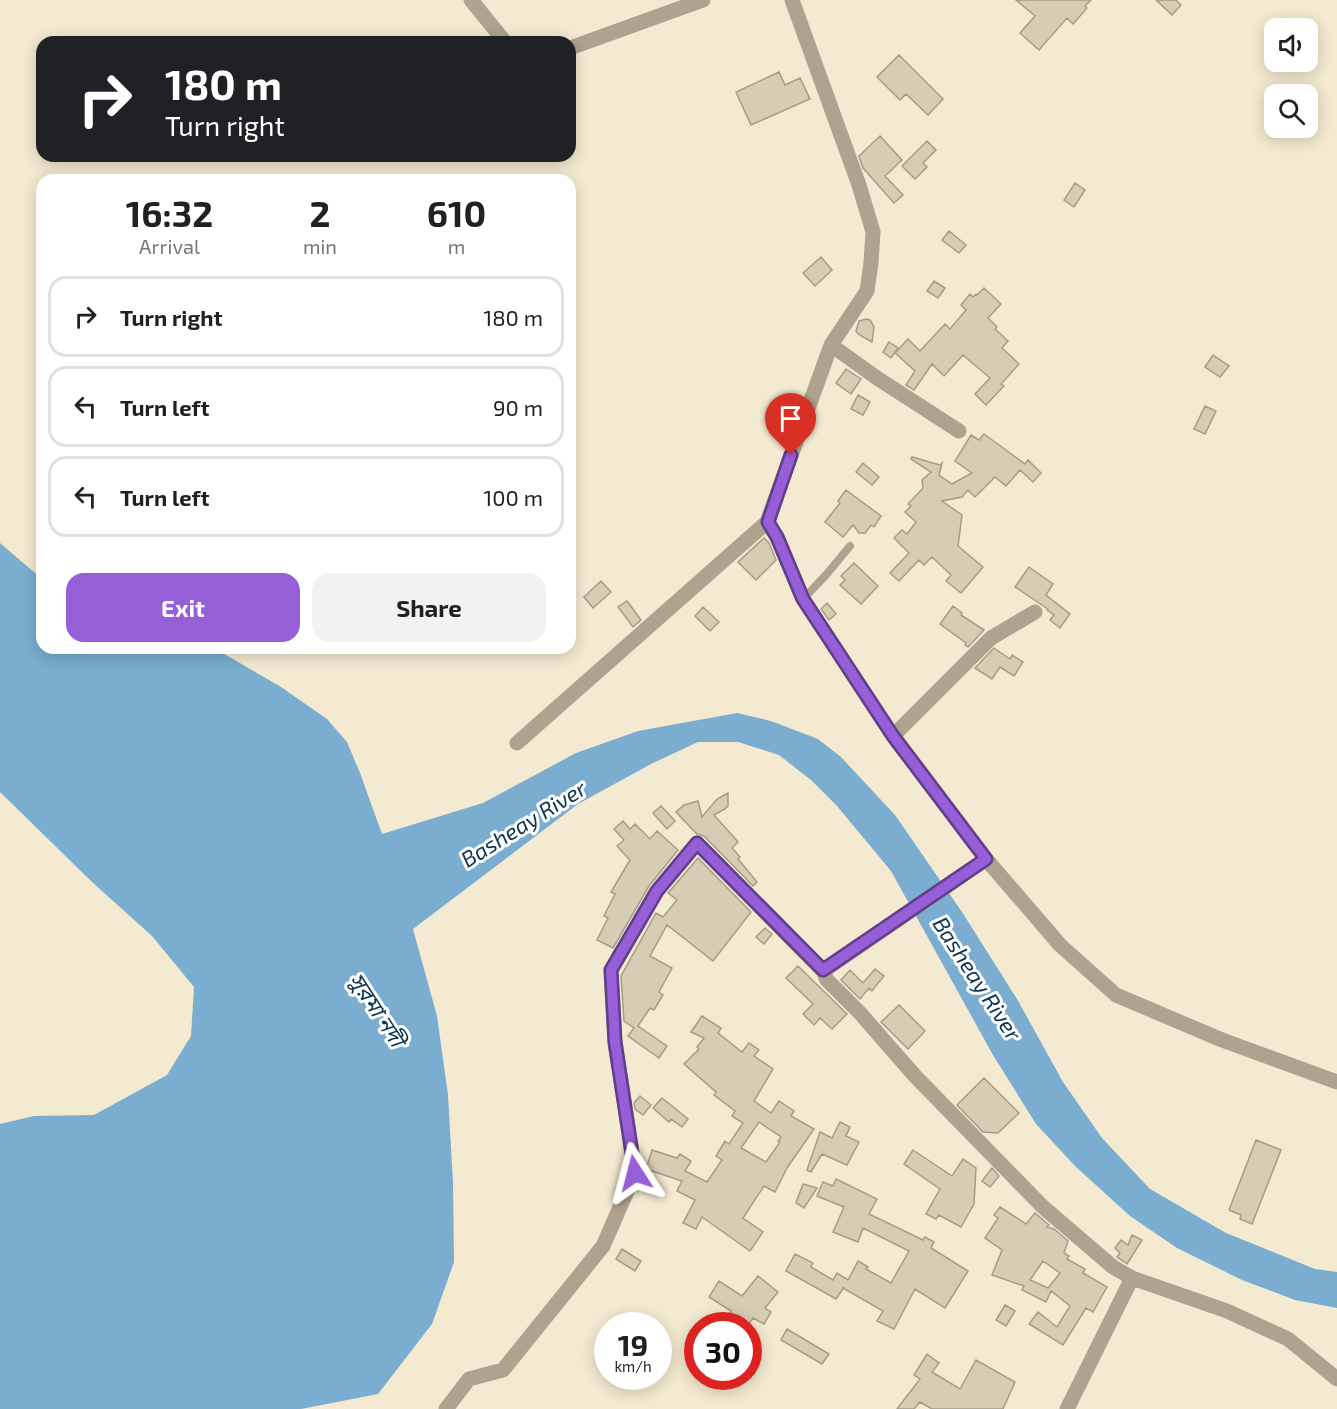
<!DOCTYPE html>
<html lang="en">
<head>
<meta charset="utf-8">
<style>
  :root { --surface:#fff; --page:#f2f2f2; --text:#202124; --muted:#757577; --line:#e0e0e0; --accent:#965ed7 }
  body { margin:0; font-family:"Exo 2","Noto Sans Bengali",sans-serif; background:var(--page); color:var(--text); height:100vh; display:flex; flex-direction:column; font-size:22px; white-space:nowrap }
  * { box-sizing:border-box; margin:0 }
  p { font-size:20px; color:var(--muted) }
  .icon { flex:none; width:33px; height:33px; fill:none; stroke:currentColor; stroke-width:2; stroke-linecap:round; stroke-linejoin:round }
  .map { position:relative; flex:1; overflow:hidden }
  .panel { position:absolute; left:36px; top:174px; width:540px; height:480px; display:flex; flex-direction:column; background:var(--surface); border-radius:18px; box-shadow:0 3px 15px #0003 }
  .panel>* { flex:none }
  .banner { position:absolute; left:36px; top:36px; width:540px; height:126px; border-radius:18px; box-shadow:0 3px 15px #0003; background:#202124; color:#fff; overflow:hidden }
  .tools { position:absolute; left:1264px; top:18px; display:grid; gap:12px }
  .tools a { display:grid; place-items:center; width:54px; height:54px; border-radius:12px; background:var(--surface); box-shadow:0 3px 15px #0003; font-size:30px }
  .speed { position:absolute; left:594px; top:1312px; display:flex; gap:12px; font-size:30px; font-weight:700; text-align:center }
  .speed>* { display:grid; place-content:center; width:78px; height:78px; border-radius:50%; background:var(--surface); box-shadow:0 3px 15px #0003; line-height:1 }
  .speed small { font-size:15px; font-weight:400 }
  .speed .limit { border:9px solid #d22; background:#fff; color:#111 }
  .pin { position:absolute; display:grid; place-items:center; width:51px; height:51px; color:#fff; margin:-62px -26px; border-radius:50% 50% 50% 0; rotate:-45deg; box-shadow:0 0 6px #0007 }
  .pin .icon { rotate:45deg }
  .me { position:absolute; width:66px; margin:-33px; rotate:351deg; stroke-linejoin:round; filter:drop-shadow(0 0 4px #0008) }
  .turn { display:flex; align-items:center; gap:21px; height:126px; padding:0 30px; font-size:27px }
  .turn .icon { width:78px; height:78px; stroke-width:2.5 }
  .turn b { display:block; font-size:42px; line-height:51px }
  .eta { display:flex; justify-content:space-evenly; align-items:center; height:102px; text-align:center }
  .eta b { font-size:36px; font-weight:700; line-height:42px }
  .cta { display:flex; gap:12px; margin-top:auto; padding:12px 30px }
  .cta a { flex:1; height:69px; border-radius:18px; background:var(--accent); color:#fff; font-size:24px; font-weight:700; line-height:69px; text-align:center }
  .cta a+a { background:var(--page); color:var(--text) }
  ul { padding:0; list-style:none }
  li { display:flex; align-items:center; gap:18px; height:81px; margin:0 12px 9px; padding:0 18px; border:3px solid var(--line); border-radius:18px }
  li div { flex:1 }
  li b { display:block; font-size:22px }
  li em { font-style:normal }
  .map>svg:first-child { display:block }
</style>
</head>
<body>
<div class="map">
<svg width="1337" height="1409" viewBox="0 0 1337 1409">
  <rect width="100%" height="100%" fill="#f4ead1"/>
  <!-- water -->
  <path fill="#7aadd0" d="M 0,543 L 42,579 L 42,648 L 214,648 L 281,687 L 327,719 L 347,742 L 360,773 L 382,834 L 483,803 L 576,753 L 638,731 L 737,713 L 771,721 L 818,739 L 841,757 L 895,815 L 962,912 L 1017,999 L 1063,1082 L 1102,1138 L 1150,1189 L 1226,1233 L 1315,1269 L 1337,1272 L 1337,1308 L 1295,1300 L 1242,1280 L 1177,1248 L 1130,1216 L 1075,1166 L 1036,1124 L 993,1055 L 891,871 L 837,806 L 811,780 L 779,755 L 738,742 L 698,742 L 651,764 L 578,804 L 413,929 L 437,1016 L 448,1095 L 453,1183 L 454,1262 L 432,1324 L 378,1394 L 301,1409 L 0,1409 L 0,1124 L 34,1116 L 94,1115 L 167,1075 L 191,1036 L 194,987 L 152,936 L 92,882 L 0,792 Z"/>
  <!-- building -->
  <path fill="#d6cdb4" stroke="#a69d86" stroke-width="1.5" fill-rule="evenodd" d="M 1016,0 L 1091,0 L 1085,6 L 1087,8 L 1073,24 L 1067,18 L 1039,50 L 1020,33 L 1035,16 Z
    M 1156,0 L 1176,0 L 1181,5 L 1172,15 Z
    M 899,55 L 943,99 L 928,115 L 906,94 L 900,100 L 877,77 Z
    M 779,72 L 785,85 L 800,78 L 810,99 L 751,125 L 736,92 Z
    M 880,136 L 902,160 L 885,176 L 903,195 L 894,203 L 863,168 L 859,156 Z
    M 927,141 L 936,150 L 923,163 L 927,167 L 915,179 L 902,166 Z
    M 1075,183 L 1085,190 L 1074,207 L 1064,200 Z
    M 949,231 L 966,245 L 959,253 L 942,240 Z
    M 821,257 L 832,270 L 815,286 L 803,273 Z
    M 934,281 L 945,288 L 938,298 L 927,291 Z
    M 984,288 L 1001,304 L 988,318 L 997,327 L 995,329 L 1008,341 L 1002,348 L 1019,364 L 1001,384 L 1004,386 L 986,405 L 975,394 L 990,378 L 963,355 L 944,376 L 932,364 L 914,390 L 906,385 L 915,371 L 895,353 L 908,339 L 920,351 L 945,324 L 950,329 L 966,310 L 961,305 L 970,294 L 973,297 L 976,294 L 977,295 Z
    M 866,319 L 870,320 L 874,327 L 872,342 L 858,334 L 856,331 L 859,321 Z
    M 889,342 L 898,348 L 891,358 L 883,352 Z
    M 1213,355 L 1229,366 L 1220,377 L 1205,367 Z
    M 846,369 L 861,379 L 851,394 L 836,383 Z
    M 858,395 L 870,402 L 863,415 L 851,409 Z
    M 1205,406 L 1216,411 L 1205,434 L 1194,429 Z
    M 984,434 L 1025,464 L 1028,460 L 1041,473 L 1033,482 L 1020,470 L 1006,486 L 995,477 L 975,497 L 968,490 L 962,497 L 942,501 L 962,515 L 958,546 L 983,567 L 961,593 L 946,581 L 951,575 L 932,557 L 924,565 L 919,560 L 899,581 L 890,573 L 909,553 L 894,538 L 902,530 L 907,534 L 916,522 L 905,512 L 911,506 L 908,504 L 923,488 L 922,480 L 931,472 L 911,459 L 912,457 L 940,465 L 942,463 L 939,475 L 952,484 L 972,473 L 955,461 L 971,435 L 979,440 Z
    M 863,463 L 879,477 L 872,485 L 856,472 Z
    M 846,490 L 881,516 L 874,527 L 871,525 L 865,533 L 859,533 L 853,525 L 843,537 L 825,522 L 840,503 L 838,501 Z
    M 764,538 L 769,543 L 776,560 L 756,580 L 738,562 Z
    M 854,563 L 878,586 L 861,604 L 840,585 L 845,580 L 841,576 Z
    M 1029,567 L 1053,584 L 1046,595 L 1070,614 L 1060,628 L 1050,620 L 1054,615 L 1047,610 L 1048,609 L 1015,587 Z
    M 601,581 L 611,592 L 593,608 L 584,597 Z
    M 627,601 L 641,620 L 633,627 L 618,607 Z
    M 827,603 L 836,614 L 829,620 L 821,609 Z
    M 953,606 L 962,613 L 961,615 L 984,630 L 968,647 L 965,645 L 966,643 L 940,624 Z
    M 703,607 L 719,622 L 710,631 L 695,616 Z
    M 994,648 L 1010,659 L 1012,655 L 1023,662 L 1014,676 L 1000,667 L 992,679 L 975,668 Z
    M 728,793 L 728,806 L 725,809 L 714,815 L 738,842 L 732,848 L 740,857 L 738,859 L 757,882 L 753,886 L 704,836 L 697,834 L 676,812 L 684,805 L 698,801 L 702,817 L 717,799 Z
    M 661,806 L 675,821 L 667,829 L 653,813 Z
    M 623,821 L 630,829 L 635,824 L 650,839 L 657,831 L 678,850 L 649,886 L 613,948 L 597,940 L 608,918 L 604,916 L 615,894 L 611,892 L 630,860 L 617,846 L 624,840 L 614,829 Z
    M 698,858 L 751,912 L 713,961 L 667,925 L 650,956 L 672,968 L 659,992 L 663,995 L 654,1010 L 650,1008 L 638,1026 L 667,1046 L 659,1058 L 628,1036 L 634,1028 L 624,1021 L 621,976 L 656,913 L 663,917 L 677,900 L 668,893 Z
    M 765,928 L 772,934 L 764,944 L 756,937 Z
    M 798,966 L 847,1014 L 832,1029 L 820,1018 L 814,1025 L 803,1014 L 813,1004 L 786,978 Z
    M 875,969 L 884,976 L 872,991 L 869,988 L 860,999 L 841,980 L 850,970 L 863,983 Z
    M 899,1005 L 925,1031 L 908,1049 L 881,1022 Z
    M 702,1016 L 721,1028 L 718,1033 L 742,1052 L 749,1043 L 759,1050 L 754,1056 L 773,1069 L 754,1101 L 771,1113 L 779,1101 L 794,1111 L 791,1116 L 814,1129 L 787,1168 L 775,1192 L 764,1186 L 743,1218 L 763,1232 L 750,1251 L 702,1217 L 696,1229 L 683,1223 L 695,1200 L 677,1191 L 682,1181 L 646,1169 L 652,1150 L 677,1158 L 680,1154 L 691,1161 L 685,1171 L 707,1182 L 722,1160 L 716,1156 L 725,1141 L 729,1144 L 743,1123 L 732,1116 L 735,1111 L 714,1095 L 716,1092 L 684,1064 L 699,1049 L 697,1047 L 704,1038 L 691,1032 ZM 759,1122 L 781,1137 L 778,1141 L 780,1142 L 766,1162 L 741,1148 Z
    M 984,1078 L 1019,1113 L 998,1133 L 983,1132 L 957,1105 Z
    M 640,1096 L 651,1105 L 643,1115 L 635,1109 L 634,1103 Z
    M 662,1098 L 688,1119 L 682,1127 L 671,1119 L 669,1122 L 653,1108 Z
    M 840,1122 L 850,1127 L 846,1136 L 859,1142 L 847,1165 L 822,1154 L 811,1172 L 807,1170 L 820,1132 L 832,1138 Z
    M 1256,1140 L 1281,1150 L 1252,1224 L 1240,1219 L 1241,1215 L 1229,1210 Z
    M 913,1150 L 952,1176 L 963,1159 L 976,1168 L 974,1204 L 961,1227 L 939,1215 L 936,1219 L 926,1214 L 940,1189 L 904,1164 Z
    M 992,1168 L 999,1176 L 990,1187 L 982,1181 Z
    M 836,1179 L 877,1199 L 869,1214 L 923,1240 L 925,1237 L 934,1242 L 931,1248 L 968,1271 L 945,1308 L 915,1289 L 894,1329 L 877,1321 L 883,1311 L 843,1288 L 844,1287 L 836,1299 L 786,1271 L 795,1254 L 813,1263 L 811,1267 L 833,1280 L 837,1273 L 848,1280 L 858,1261 L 868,1267 L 866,1269 L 891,1283 L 896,1274 L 909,1251 L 863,1228 L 858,1242 L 833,1232 L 844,1207 L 817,1196 L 823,1182 L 833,1186 Z
    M 803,1184 L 817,1188 L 804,1208 L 796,1203 Z
    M 1000,1207 L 1026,1224 L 1035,1213 L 1049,1225 L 1047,1227 L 1054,1229 L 1068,1241 L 1064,1253 L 1069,1256 L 1067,1259 L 1085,1269 L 1083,1273 L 1107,1287 L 1093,1312 L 1086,1308 L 1063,1345 L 1029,1324 L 1038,1312 L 1057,1327 L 1070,1306 L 1051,1291 L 1046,1302 L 1022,1290 L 1024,1286 L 992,1275 L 1002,1250 L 985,1238 L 998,1218 L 994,1215 ZM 1043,1261 L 1060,1273 L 1048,1288 L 1030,1280 Z
    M 1132,1235 L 1142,1240 L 1127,1264 L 1117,1257 L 1120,1253 L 1115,1248 L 1121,1240 L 1128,1245 Z
    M 622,1249 L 641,1261 L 635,1271 L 616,1259 Z
    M 758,1276 L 778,1292 L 765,1308 L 771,1312 L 764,1324 L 753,1318 L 747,1326 L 742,1326 L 728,1316 L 731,1311 L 709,1297 L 719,1281 L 742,1296 Z
    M 1005,1305 L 1015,1311 L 1006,1326 L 996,1320 Z
    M 787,1329 L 829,1354 L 822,1364 L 781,1340 Z
    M 927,1354 L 939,1363 L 932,1372 L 960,1389 L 976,1360 L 1015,1382 L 1003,1409 L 932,1409 L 920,1402 L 914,1409 L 897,1409 L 920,1379 L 914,1375 Z"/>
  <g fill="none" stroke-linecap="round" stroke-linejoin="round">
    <!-- service -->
    <path stroke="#afa38d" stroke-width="8" d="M 803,599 L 826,575 L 850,546"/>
    <!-- minor -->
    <path stroke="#afa38d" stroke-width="15" d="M 471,0 L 505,42
      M 792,0 L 859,185 L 873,232 L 871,263 L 867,291 L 831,345 L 767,522 L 777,537 L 803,599 L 893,736 L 986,859 L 1060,945 L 1116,995 L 1222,1040 L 1337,1082
      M 570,48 L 703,0
      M 831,345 L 877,378 L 959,431
      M 893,736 L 991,638 L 1035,612
      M 517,743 L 767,522
      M 986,859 L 823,971 L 827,980 L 860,1013 L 915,1076 L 1043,1207 L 1113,1267 L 1132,1278 L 1227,1311 L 1288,1339 L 1337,1379
      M 446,1409 L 469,1379 L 503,1370 L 603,1246 L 635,1173 L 615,1042 L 611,970 L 657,891 L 697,843 L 823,971
      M 1067,1409 L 1132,1278"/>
  </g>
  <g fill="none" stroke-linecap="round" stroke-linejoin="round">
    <!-- route casing -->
    <g stroke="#623d8c" stroke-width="15">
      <path id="route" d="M 635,1173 L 615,1042 L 611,970 L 657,891 L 697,843 L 823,970 L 986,859 L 893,736 L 803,599 L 777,537 L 768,522 L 791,455"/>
    </g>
    <!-- route -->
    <use href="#route" stroke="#965ed7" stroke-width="10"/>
  </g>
  <g text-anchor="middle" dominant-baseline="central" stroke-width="6" stroke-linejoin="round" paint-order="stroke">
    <!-- water labels -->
    <g font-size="22" font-style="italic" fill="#09344c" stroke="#fff">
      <text transform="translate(523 823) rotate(-32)">Basheay River</text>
      <text transform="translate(978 978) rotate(57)">Basheay River</text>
      <text transform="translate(378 1009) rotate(57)">সুরমা নদী</text>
    </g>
  </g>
</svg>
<div class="tools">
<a><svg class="icon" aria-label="sound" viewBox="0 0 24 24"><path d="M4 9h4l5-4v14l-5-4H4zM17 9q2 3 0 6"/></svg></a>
<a><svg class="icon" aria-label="search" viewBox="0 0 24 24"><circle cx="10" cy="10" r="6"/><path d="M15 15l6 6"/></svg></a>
</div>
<div class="speed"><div>19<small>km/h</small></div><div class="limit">30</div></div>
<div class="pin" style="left:791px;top:455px;background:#d93025"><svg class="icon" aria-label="arrive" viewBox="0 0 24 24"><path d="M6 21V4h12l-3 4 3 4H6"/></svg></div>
<svg class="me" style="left:635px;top:1173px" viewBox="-20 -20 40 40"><path d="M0-17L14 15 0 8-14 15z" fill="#965ed7" stroke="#fff" stroke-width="4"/></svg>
<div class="banner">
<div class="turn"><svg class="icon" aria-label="right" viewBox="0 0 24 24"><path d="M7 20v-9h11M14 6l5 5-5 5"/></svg><div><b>180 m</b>Turn right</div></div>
</div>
<section class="panel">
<div class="eta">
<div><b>16:32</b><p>Arrival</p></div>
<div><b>2</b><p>min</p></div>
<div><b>610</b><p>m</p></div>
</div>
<ul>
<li><svg class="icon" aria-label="right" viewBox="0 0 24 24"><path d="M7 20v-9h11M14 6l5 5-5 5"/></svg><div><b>Turn right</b></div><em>180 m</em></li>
<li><svg class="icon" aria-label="left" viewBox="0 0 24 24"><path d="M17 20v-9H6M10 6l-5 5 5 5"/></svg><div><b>Turn left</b></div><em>90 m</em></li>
<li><svg class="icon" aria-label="left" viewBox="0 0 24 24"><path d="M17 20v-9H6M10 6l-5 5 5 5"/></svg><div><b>Turn left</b></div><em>100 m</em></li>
</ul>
<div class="cta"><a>Exit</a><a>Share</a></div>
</section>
</div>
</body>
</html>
